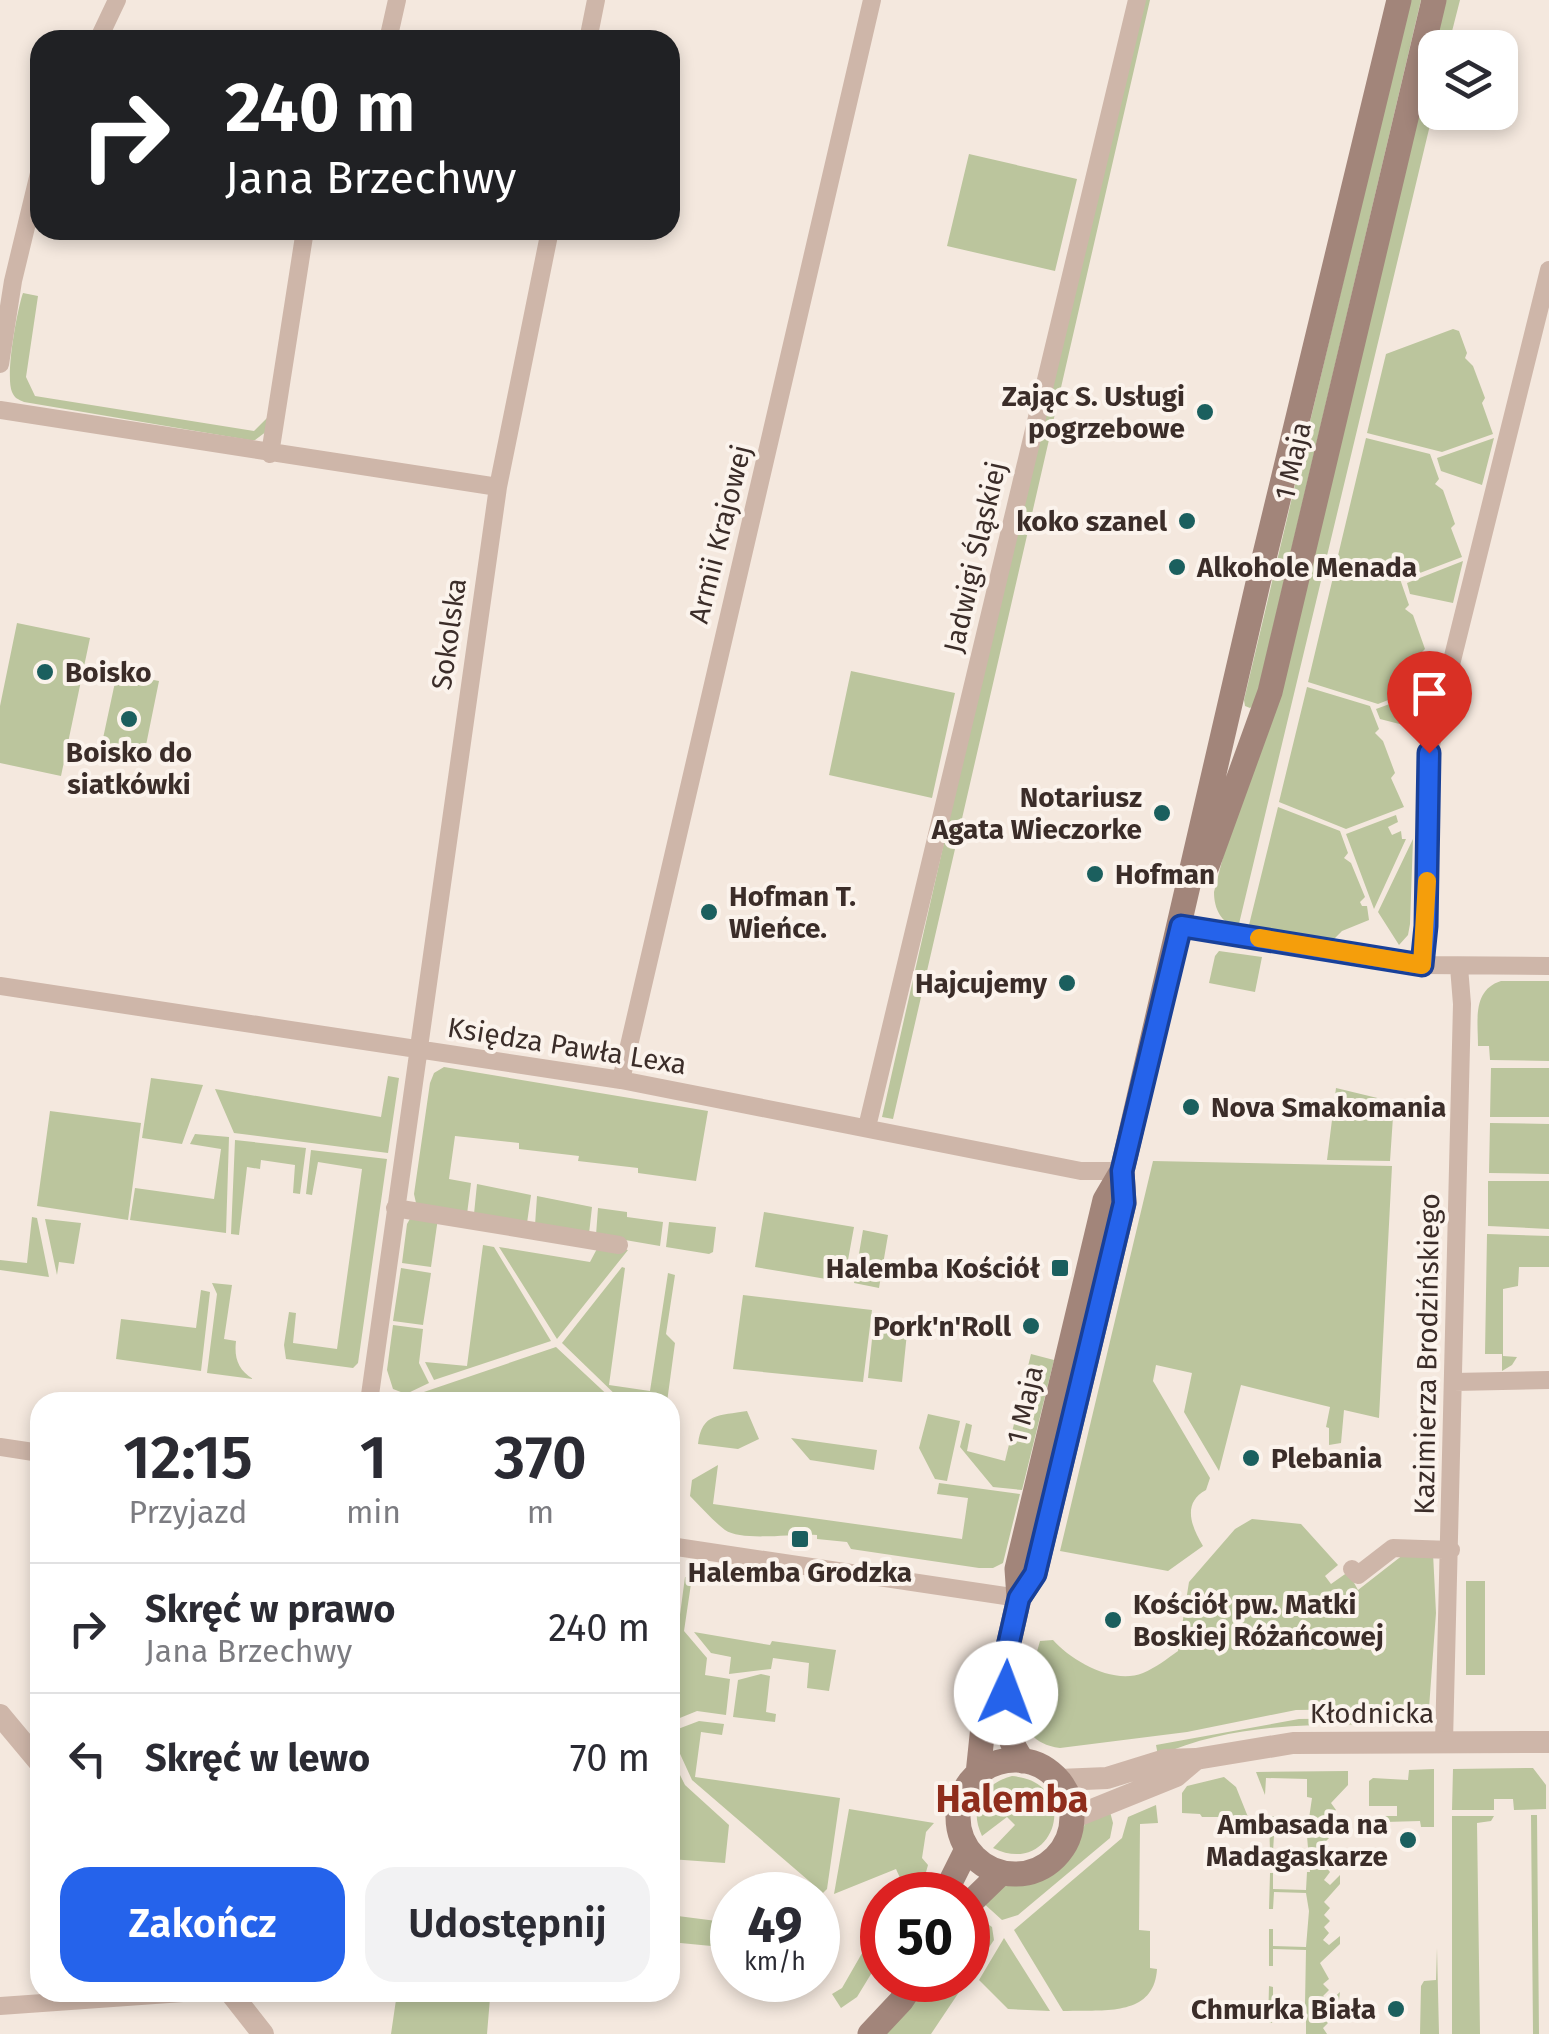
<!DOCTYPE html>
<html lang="pl">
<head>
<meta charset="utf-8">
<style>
  :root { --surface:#fff; --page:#f2f2f3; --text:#2b2b33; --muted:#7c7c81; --line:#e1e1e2; --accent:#2563eb }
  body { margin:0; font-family:"Fira Sans",sans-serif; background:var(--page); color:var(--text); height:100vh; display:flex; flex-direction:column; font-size:38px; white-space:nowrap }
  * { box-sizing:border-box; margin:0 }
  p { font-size:32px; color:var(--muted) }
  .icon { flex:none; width:55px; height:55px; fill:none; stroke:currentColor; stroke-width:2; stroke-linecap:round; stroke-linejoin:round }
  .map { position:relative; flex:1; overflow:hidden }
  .panel { position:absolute; left:30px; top:1392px; width:650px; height:610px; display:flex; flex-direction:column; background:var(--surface); border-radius:30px; box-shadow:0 5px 15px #0003 }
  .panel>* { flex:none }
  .top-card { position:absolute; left:30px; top:30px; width:650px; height:210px; border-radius:30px; box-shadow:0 5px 15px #0003; background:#202124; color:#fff; overflow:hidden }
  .buttons { position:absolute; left:1418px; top:30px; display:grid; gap:20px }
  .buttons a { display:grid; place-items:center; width:100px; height:100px; border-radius:20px; background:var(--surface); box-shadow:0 5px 15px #0003; font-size:50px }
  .speed { position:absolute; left:710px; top:1872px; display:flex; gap:20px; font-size:50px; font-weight:700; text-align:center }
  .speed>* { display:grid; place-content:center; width:130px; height:130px; border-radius:50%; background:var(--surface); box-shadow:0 5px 15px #0003; line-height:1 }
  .speed small { font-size:25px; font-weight:400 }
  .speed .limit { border:15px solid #d22; background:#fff; color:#111 }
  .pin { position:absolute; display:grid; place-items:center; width:85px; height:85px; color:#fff; margin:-102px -42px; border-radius:50% 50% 50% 0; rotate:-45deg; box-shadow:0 0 10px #0007 }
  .pin .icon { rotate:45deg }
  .me { position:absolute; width:110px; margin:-55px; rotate:2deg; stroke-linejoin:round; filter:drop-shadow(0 0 8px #0008) }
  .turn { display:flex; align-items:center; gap:35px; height:210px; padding:0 30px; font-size:45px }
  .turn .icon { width:130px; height:130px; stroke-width:2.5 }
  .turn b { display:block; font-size:70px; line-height:85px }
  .eta { display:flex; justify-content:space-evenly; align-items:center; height:170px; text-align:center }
  .eta b { font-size:60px; font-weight:600; line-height:70px }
  .button { display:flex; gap:20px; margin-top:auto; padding:20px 30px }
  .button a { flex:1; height:115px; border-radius:30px; background:var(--accent); color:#fff; font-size:40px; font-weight:600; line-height:115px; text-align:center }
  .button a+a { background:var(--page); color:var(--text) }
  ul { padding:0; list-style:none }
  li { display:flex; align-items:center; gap:30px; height:130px; padding:0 30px; border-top:2px solid var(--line) }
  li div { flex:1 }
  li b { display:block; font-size:38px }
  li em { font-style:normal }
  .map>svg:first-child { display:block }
</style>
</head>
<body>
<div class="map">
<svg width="1549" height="2034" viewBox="0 0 1549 2034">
  <rect width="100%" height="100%" fill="#f4e8de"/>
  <!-- green -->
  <path fill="#bbc59d" d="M 1144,0 L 1150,0 L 893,1119 L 882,1117 L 977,696 Z
    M 1410,0 L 1421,0 L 1255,704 L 1250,708 L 1245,706 L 1244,700 Z
    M 1445,0 L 1460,0 L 1448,47 L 1435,48 L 1435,104 L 1238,928 C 1221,923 1214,909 1214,892 Z
    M 969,154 L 1077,179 L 1055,271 L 947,246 Z
    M 23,293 L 38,296 L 26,377 L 35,396 L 254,431 L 268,417 L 267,431 L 255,440 L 249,440 L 24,402 C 18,399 15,399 12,392 C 5,376 17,310 23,293 Z
    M 1453,329 L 1459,331 L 1467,353 L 1465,358 L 1473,366 L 1485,398 L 1482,403 L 1493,434 L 1442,452 L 1367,433 L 1386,354 Z
    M 1366,438 L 1430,454 L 1439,479 L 1435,484 L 1443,490 L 1455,524 L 1451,528 L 1462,557 L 1412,576 L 1336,564 Z
    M 1494,438 L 1482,485 L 1441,471 L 1437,458 Z
    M 1463,561 L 1453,603 L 1410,594 L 1407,583 Z
    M 1335,569 L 1400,579 L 1409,605 L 1405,609 L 1413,615 L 1425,649 L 1421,653 L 1432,683 L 1378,704 L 1308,682 Z
    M 17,623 L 90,638 L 61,776 L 0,763 L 0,706 Z
    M 851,671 L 955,693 L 932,798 L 829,775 Z
    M 117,673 L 159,681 L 142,765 L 99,757 Z
    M 1307,687 L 1370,706 L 1379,729 L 1375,733 L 1383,741 L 1395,773 L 1391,778 L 1404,807 L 1346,829 L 1279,802 Z
    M 1433,688 L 1423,730 L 1380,719 L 1376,709 Z
    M 1278,807 L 1340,831 L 1348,853 L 1344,858 L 1351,863 L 1365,897 L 1360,902 L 1362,906 L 1367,906 L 1369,920 L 1342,931 L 1333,940 L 1249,925 Z
    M 1396,815 L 1398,822 L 1388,827 L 1392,835 L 1401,831 L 1402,839 L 1406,839 L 1374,909 L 1346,834 Z
    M 1413,839 L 1410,924 L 1408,935 L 1399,945 L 1378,912 Z
    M 1219,951 L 1262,957 L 1255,992 L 1209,983 L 1215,956 Z
    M 1501,981 L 1549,981 L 1549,1061 L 1490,1060 L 1489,1046 L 1478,1046 C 1478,1021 1472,990 1501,981 Z
    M 444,1067 L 708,1111 L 696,1181 L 638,1173 L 638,1168 L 578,1161 L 579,1156 L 519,1149 L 519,1143 L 455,1136 L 449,1179 L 471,1183 L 467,1214 L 416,1203 L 414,1194 L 430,1083 L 434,1073 Z
    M 1491,1068 L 1549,1068 L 1549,1117 L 1490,1117 Z
    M 388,1076 L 399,1078 L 388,1153 L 234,1133 L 215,1089 L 381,1117 Z
    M 151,1078 L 203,1085 L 182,1144 L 142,1138 Z
    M 1336,1088 L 1394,1102 L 1390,1161 L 1327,1160 Z
    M 50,1111 L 141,1123 L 128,1220 L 37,1206 Z
    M 1490,1123 L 1549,1124 L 1549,1174 L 1489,1173 Z
    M 195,1134 L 229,1137 L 226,1233 L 130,1220 L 135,1188 L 214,1199 L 221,1149 L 190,1144 Z
    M 235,1140 L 306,1148 L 300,1194 L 293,1193 L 295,1165 L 261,1160 L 260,1169 L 247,1167 L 239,1235 L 231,1234 Z
    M 311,1150 L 387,1159 L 358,1363 L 353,1368 L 286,1359 L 284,1345 L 289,1312 L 296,1313 L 293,1343 L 337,1349 L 362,1169 L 318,1162 L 312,1195 L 306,1194 Z
    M 1153,1161 L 1392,1166 L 1379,1418 L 1344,1410 L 1341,1443 L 1329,1445 L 1329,1428 L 1326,1427 L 1330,1407 L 1241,1385 L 1219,1471 L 1184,1412 L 1192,1373 L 1156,1365 L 1153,1381 L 1210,1478 L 1206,1490 C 1182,1503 1191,1526 1203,1546 L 1168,1571 L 1060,1551 Z
    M 1488,1181 L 1549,1181 L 1549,1229 L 1488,1226 Z
    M 477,1184 L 531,1195 L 527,1223 L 474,1214 Z
    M 537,1196 L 592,1207 L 589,1234 L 535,1225 Z
    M 598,1208 L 627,1212 L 627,1217 L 663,1222 L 660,1246 L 596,1235 Z
    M 764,1212 L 854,1227 L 844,1282 L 755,1267 Z
    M 32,1217 L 37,1218 L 49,1277 L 0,1270 L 0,1260 L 27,1263 Z
    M 411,1217 L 438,1218 L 431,1267 L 402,1263 L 407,1224 Z
    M 45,1219 L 81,1223 L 74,1264 L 59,1262 L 57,1275 Z
    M 669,1222 L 716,1227 L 713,1252 L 709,1254 L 666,1247 Z
    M 863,1230 L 888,1235 L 879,1288 L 854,1283 Z
    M 1487,1234 L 1549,1236 L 1549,1267 L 1519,1267 L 1518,1286 L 1503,1289 L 1503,1356 L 1517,1357 L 1512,1365 L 1502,1371 L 1502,1354 L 1485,1354 Z
    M 483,1245 L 494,1247 L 551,1341 L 434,1380 L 425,1362 L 467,1366 Z
    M 599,1245 L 628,1250 L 557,1339 L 499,1247 L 590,1262 Z
    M 622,1267 L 625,1268 L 609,1385 L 650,1391 L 668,1273 L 675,1275 L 666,1334 L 675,1343 L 667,1402 L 623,1402 L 562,1343 Z
    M 401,1268 L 431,1273 L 423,1325 L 393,1321 Z
    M 212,1283 L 232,1285 L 224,1339 L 236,1341 C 234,1358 238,1370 253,1379 L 207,1373 L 217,1294 Z
    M 201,1290 L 210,1292 L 201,1371 L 116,1359 L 121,1319 L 196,1328 Z
    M 743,1295 L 872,1310 L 863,1382 L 733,1369 Z
    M 874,1320 L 908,1323 L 902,1382 L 868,1378 Z
    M 393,1325 L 423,1329 L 419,1363 L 429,1383 L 406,1394 L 393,1389 L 387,1370 Z
    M 556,1347 L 615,1402 L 472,1402 L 415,1395 Z
    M 1031,1354 L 1054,1360 L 1022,1490 L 993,1487 L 960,1447 L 966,1423 L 972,1425 L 967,1451 L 1005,1461 Z
    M 747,1411 L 759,1439 L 738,1449 L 698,1444 C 702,1412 719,1416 747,1411 Z
    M 928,1414 L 960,1421 L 947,1481 L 935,1479 L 919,1448 Z
    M 791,1438 L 877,1450 L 874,1470 L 810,1460 Z
    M 718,1465 L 713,1504 L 962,1539 L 968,1498 L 937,1494 L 939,1483 L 1020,1494 L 1003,1563 L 993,1568 L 979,1568 L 851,1549 L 847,1542 L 817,1539 L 817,1535 C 795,1533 742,1542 725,1530 C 712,1520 701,1507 690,1496 L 692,1480 Z
    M 1252,1519 L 1301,1524 L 1338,1565 L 1325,1576 L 1331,1584 L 1348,1572 L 1358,1590 L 1408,1551 L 1433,1553 L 1436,1613 L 1429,1708 L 1296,1710 L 1187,1732 L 1060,1748 C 1001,1740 1030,1678 1040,1641 L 1053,1640 C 1072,1661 1113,1685 1143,1673 C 1155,1668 1167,1659 1178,1651 L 1189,1582 L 1235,1529 Z
    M 685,1577 L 692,1577 L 684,1631 L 707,1658 L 705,1675 L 730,1679 L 726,1715 L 697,1711 L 670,1722 L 670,1667 L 673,1667 Z
    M 1466,1581 L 1485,1581 L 1485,1675 L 1466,1675 Z
    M 694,1632 L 770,1645 L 772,1641 L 836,1650 L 829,1691 L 807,1688 L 809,1663 L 773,1658 L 771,1669 L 729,1674 L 731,1657 L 711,1653 Z
    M 761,1674 L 770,1676 L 766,1712 L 776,1714 L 775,1722 L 733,1717 L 738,1680 Z
    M 1433,1717 L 1427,1725 C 1336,1725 1242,1718 1158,1756 L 1156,1745 L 1299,1719 Z
    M 699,1721 L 724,1724 L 722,1735 L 701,1732 L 695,1777 L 840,1798 L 827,1889 L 823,1893 L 692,1780 L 670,1732 Z
    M 670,1755 L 685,1785 L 729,1825 L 725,1863 L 670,1859 Z
    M 1533,1768 L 1546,1785 L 1546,1809 L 1514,1810 L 1513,1799 L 1494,1799 L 1494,1810 L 1452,1810 L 1453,1769 Z
    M 1434,1769 L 1434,1827 L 1421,1827 L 1420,1821 L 1385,1822 L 1385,1816 L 1397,1816 L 1397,1806 L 1369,1806 L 1369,1781 L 1373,1778 L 1408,1780 L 1409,1770 Z
    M 1348,1771 L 1348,1785 L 1331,1803 L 1336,1810 L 1330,1815 L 1336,1820 L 1326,1828 L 1331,1836 L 1325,1842 L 1330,1848 L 1325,1855 L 1331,1860 L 1325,1866 L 1330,1872 L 1324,1880 L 1330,1885 L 1340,1875 L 1340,1884 L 1324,1902 L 1330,1908 L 1324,1915 L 1330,1921 L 1324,1927 L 1329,1933 L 1323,1940 L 1329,1945 L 1340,1936 L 1340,1944 L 1320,1963 L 1329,1979 L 1323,1984 L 1329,1990 L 1323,1996 L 1329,2002 L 1340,1992 L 1339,2000 L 1323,2016 L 1328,2023 L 1323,2028 L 1327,2034 L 1306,2034 L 1306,2007 L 1273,2006 L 1272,2023 L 1268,2023 L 1269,1986 L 1273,1987 L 1273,2003 L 1305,2004 L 1306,1950 L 1273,1949 L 1273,1966 L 1269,1966 L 1269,1929 L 1273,1929 L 1273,1946 L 1306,1947 L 1309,1911 L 1306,1893 L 1274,1892 L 1273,1909 L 1269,1909 L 1270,1873 L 1273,1873 L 1273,1889 L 1306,1890 L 1307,1872 L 1310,1872 L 1307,1836 L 1274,1835 L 1273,1852 L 1270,1852 L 1269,1816 L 1274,1816 L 1274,1832 L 1307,1832 L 1312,1798 L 1307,1797 L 1307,1779 L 1266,1778 L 1265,1795 L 1256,1772 Z
    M 1012,1776 C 1084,1782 1055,1879 993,1848 L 1015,1825 L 1007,1817 L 982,1836 C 968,1807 983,1784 1012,1776 Z
    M 1224,1777 L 1236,1787 L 1248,1817 L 1202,1817 L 1200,1814 L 1182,1813 L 1182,1793 L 1187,1786 Z
    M 1156,1805 L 1158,1823 L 1140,1824 L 1139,1930 L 1150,1931 L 1150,1968 L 1157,1969 C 1154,2019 1100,2009 1063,2011 L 1014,1930 L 1122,1838 L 1128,1817 Z
    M 1109,1808 L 1113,1823 L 1110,1838 L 1018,1915 L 1002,1920 L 981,1901 L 1009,1882 L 1027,1882 L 1047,1874 L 1067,1856 L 1085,1824 Z
    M 849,1809 L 934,1823 L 926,1832 L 922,1858 L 928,1865 L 921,1890 L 906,1891 L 896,1869 L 834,1894 Z
    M 1531,1815 L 1537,1815 L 1539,2034 L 1533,2034 Z
    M 1452,1816 L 1494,1816 L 1491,1821 L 1477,1823 L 1480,2034 L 1452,2034 Z
    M 971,1912 L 992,1927 L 994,1940 L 939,2022 L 931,2034 L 885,2034 L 923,1980 L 968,1980 L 968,1916 Z
    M 670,1915 L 732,1923 L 732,1948 L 670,1942 Z
    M 1004,1938 L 1050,2011 L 1008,2009 L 979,1980 Z
    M 869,1941 L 880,1949 L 882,1956 L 857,1997 L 841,2008 L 832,1994 L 842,1988 Z
    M 1437,1948 L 1439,2034 L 1420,2034 L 1421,1986 L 1424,1981 L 1436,1980 Z
    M 397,1993 L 443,1993 L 490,1998 L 487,2034 L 391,2034 Z"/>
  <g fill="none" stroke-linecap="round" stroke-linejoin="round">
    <!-- minor -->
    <path stroke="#ceb6a9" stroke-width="18" d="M 98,40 L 117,0
      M 388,40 L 397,0
      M 588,40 L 596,0
      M 0,364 L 13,281 L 40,169
      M 0,410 L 498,487
      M 270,454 L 305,230
      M 1181,926 L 1422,965 L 1549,966
      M 1422,965 L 1426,925 L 1429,753 L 1549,270
      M 0,986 L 621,1080 L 1081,1171 L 1122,1171
      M 621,1080 L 872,0
      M 867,1127 L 1137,0
      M 395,1208 L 619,1245
      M 1454,1382 L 1549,1380
      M 369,1402 L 498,487 L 550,230
      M 0,1447 L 40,1453
      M 670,1546 L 1019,1598
      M 1352,1569 L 1358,1575 L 1393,1548 L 1451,1550
      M 1444,1742 L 1462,1004 L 1459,967
      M 0,2006 L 197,1992"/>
    <!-- tertiary -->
    <path stroke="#ceb6a9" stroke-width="22" d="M 0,1715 L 40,1763
      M 1059,1780 L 1107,1778 L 1165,1760 L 1196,1759 L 1293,1743 L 1549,1742
      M 1072,1818 L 1176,1776 L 1196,1759
      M 230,1992 L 263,2034"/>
    <!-- secondary -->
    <path stroke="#a2857a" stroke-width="25" d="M 1207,866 L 1270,692 L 1434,0
      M 1019,1598 L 1035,1573 L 1124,1203 L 1122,1171 L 1258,583 L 1399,0
      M 1001,1677 C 1014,1707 998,1729 1023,1761
      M958 1817a57 57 0 1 1 114 0a57 57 0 1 1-114 0Z
      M 978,1774 L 985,1707 L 991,1687 L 1001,1677 L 1019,1598 L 1017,1569 L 1105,1200 L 1122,1171
      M 944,1895 L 967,1849
      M 968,1905 L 1001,1873
      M 870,2034 L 901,2001 L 915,1980"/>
  </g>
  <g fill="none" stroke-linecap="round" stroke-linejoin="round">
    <!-- route casing -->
    <g stroke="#184099" stroke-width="25">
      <path id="route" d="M 1006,1693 L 1001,1677 L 1019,1598 L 1035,1574 L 1124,1203 L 1122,1171 L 1181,926 L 1422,965 L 1426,926 L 1429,753"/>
    </g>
    <!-- route -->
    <use href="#route" stroke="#2563eb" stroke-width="18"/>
    <!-- slow -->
    <path stroke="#f59e0b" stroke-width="18" d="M 1259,938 L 1422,965 L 1427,881"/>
  </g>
  <!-- markers -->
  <g fill="#1b5f5e" stroke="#fbf3ec" stroke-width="4">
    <circle cx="1205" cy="412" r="10"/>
    <circle cx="1187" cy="521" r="10"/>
    <circle cx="1177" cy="567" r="10"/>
    <circle cx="45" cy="672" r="10"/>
    <circle cx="129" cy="719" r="10"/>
    <circle cx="1162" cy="813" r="10"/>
    <circle cx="1095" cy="874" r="10"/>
    <circle cx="709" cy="912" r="10"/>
    <circle cx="1067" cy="983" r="10"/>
    <circle cx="1191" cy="1107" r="10"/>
    <rect x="1050" y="1258" width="20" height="20" rx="5"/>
    <circle cx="1031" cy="1326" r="10"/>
    <circle cx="1251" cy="1458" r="10"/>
    <rect x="790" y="1529" width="20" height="20" rx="5"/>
    <circle cx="1113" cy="1620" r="10"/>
    <circle cx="1408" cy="1840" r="10"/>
    <circle cx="1396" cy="2009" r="10"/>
  </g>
  <g text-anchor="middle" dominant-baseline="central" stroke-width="8" stroke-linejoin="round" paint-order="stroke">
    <!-- poi labels -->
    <g font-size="28" font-weight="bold" fill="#3b2d29" stroke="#fbf3ec" text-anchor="end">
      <text x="1185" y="396">Zając S. Usługi<tspan x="1185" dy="32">pogrzebowe</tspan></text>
      <text x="1167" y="521">koko szanel</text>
      <text x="1197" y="567" text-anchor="start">Alkohole Menada</text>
      <text x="65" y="672" text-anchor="start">Boisko</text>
      <text x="129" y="752" text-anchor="middle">Boisko do<tspan x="129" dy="32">siatkówki</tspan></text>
      <text x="1142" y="797">Notariusz<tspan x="1142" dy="32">Agata Wieczorke</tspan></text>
      <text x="1115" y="874" text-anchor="start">Hofman</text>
      <text x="729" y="896" text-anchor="start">Hofman T.<tspan x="729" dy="32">Wieńce.</tspan></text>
      <text x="1047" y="983">Hajcujemy</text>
      <text x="1211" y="1107" text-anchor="start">Nova Smakomania</text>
      <text x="1040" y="1268">Halemba Kościół</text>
      <text x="1011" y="1326">Pork'n'Roll</text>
      <text x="1271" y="1458" text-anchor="start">Plebania</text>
      <text x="800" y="1572" text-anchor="middle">Halemba Grodzka</text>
      <text x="1133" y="1604" text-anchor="start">Kościół pw. Matki<tspan x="1133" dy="32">Boskiej Różańcowej</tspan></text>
      <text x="1388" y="1824">Ambasada na<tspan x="1388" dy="32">Madagaskarze</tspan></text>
      <text x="1376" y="2009">Chmurka Biała</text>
    </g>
    <!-- street labels -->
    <g font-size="28" fill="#3b2d29" stroke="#fbf3ec">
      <text transform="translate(1293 461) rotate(-77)">1 Maja</text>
      <text transform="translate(720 534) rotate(-76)">Armii Krajowej</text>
      <text transform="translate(975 557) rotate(-77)">Jadwigi Śląskiej</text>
      <text transform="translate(449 634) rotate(-82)">Sokolska</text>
      <text transform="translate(567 1046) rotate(9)">Księdza Pawła Lexa</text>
      <text transform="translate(1427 1354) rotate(-89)">Kazimierza Brodzińskiego</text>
      <text transform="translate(1025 1405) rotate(-77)">1 Maja</text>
      <text x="1372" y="1713">Kłodnicka</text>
    </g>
    <!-- district labels -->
    <g font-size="38" font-weight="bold" fill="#8f2d1c" stroke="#fbf3ec">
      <text x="1012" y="1799">Halemba</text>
    </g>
  </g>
</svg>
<div class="buttons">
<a><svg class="icon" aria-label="layers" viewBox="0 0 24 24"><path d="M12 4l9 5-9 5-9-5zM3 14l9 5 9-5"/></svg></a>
</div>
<div class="speed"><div>49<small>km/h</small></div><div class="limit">50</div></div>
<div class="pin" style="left:1429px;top:753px;background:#d93025"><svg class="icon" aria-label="arrive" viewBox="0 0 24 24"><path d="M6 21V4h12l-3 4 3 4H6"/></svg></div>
<svg class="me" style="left:1006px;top:1693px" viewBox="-20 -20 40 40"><circle r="19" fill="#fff"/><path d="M0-13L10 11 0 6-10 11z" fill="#2563eb"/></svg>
<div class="top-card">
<div class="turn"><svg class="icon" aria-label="right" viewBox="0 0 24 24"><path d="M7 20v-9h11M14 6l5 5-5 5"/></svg><div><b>240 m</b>Jana Brzechwy</div></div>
</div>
<section class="panel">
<div class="eta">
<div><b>12:15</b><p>Przyjazd</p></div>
<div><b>1</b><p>min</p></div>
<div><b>370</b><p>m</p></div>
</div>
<ul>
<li><svg class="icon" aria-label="right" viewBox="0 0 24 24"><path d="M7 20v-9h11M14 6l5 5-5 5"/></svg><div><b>Skręć w prawo</b><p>Jana Brzechwy</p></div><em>240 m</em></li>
<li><svg class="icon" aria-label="left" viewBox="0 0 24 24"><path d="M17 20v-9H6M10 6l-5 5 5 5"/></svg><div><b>Skręć w lewo</b></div><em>70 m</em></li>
</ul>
<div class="button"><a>Zakończ</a><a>Udostępnij</a></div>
</section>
</div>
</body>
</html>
